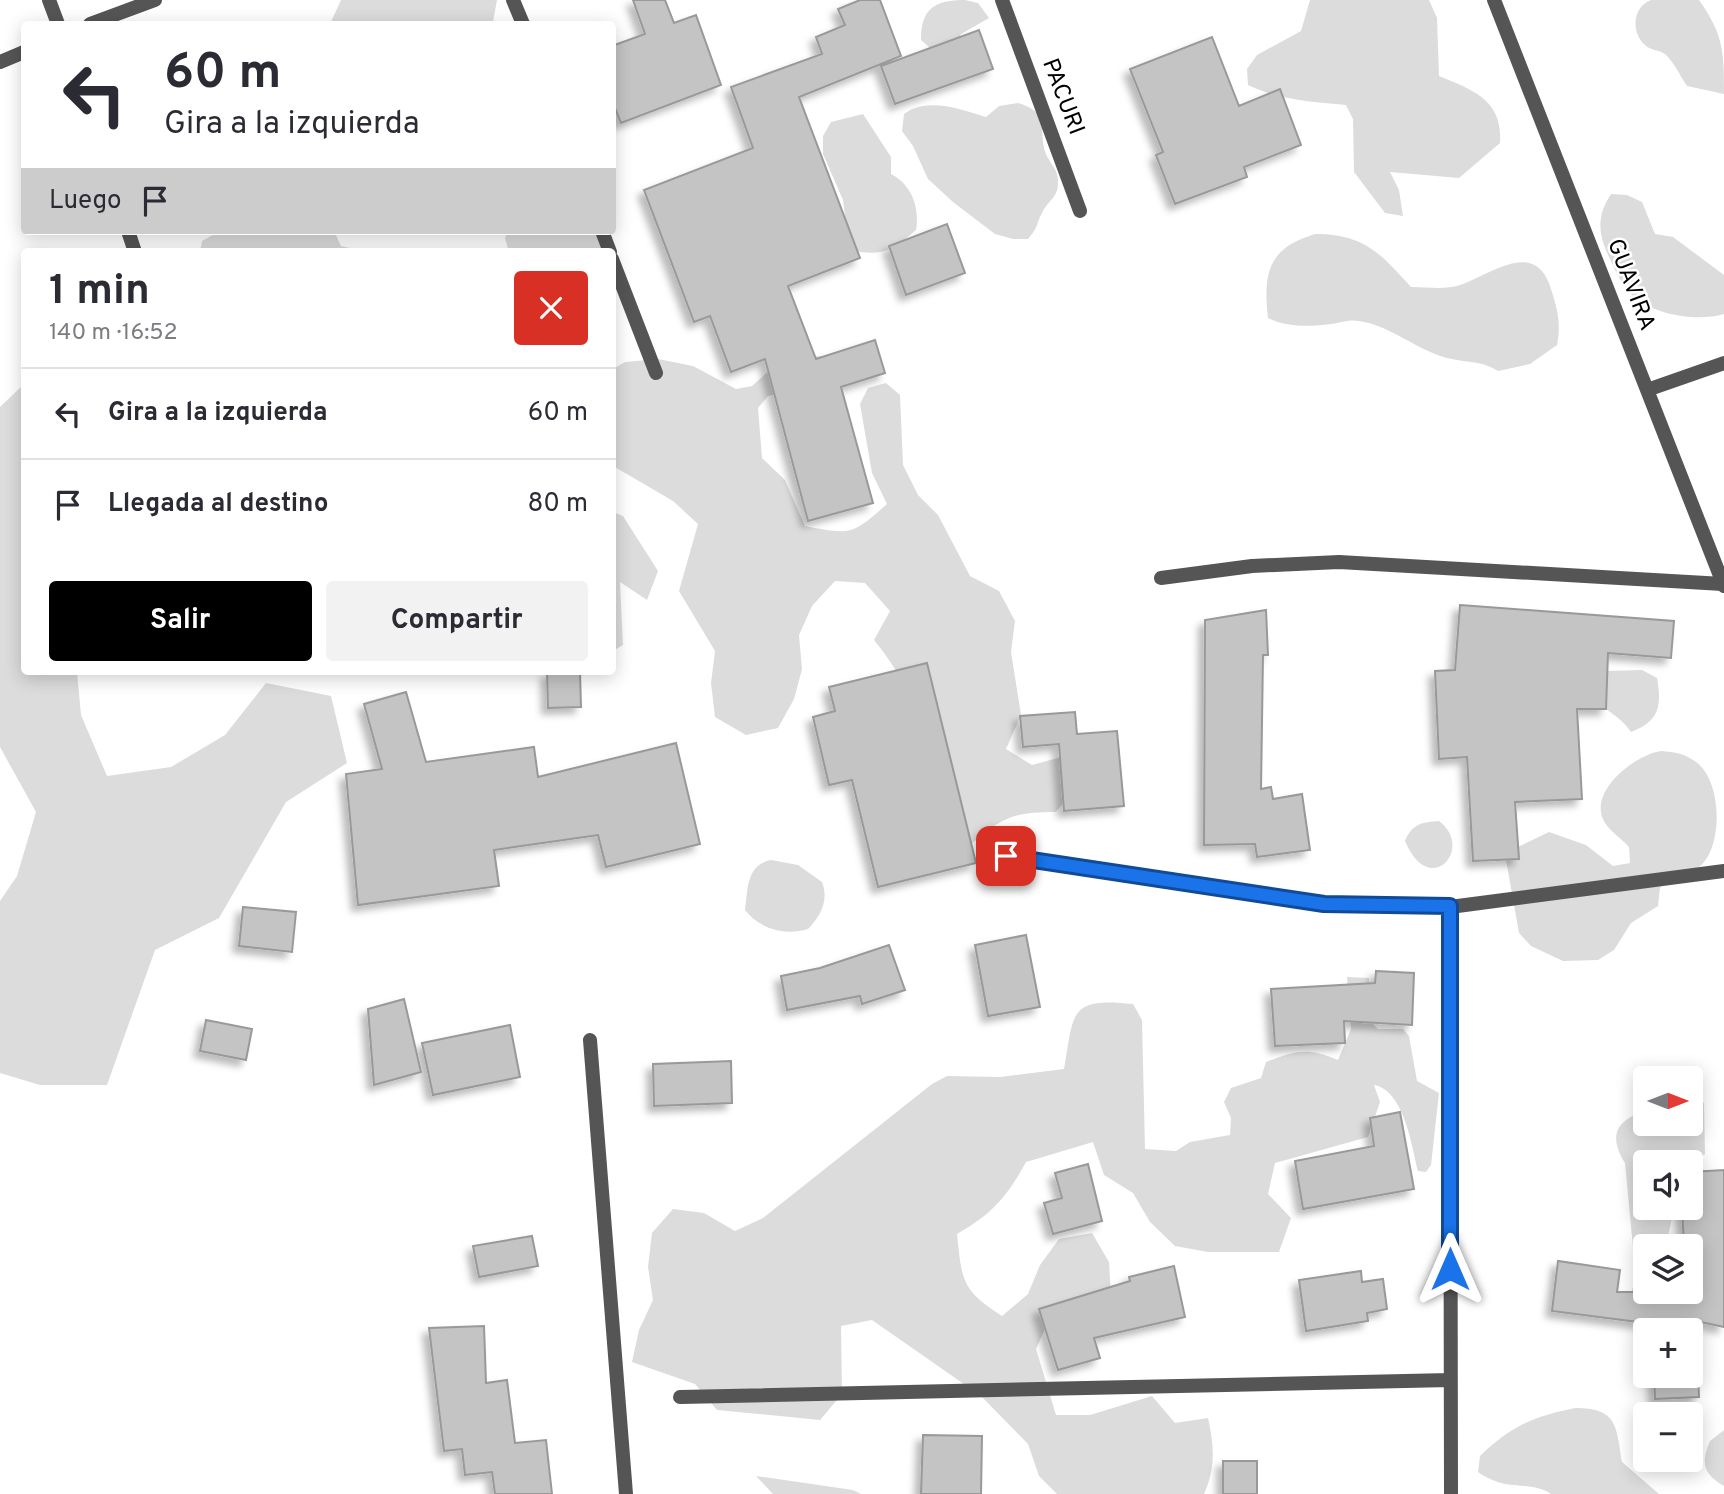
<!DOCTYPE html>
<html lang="es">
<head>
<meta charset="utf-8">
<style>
  :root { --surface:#fff; --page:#f2f2f3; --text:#2b2b33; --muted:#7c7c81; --line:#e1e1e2; --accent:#000 }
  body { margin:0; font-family:Overpass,sans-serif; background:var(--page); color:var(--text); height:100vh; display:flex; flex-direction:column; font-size:26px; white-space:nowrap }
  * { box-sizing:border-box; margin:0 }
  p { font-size:23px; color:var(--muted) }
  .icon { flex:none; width:38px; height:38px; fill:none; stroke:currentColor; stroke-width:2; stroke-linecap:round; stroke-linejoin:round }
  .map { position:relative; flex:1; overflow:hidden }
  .side { position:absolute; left:21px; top:248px; width:595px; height:427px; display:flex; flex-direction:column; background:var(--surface); border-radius:7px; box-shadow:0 4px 18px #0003 }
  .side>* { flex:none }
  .hud { position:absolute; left:21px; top:21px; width:595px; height:214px; border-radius:7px; box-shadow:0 4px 18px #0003; background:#fff; color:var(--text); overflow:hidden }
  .needle { width:46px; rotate:90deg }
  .controls { position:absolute; left:1633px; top:1066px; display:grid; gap:14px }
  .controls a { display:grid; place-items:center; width:70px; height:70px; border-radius:7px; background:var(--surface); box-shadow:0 4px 18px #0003; font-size:35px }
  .pin { position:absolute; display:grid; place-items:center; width:60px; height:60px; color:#fff; margin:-30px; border-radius:14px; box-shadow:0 4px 10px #0006 }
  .me { position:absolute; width:77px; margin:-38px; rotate:0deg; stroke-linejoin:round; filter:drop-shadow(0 0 5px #0008) }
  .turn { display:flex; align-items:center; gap:24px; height:147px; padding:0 28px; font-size:32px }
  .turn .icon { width:91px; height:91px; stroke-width:2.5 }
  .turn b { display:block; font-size:49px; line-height:60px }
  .then { display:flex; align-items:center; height:66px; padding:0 28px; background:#0003; gap:14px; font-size:26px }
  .round { display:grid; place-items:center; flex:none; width:74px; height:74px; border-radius:7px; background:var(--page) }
  .headline { display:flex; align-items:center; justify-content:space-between; height:119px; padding:0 28px }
  h1 { font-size:42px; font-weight:700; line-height:52px }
  .primary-button { display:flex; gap:14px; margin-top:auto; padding:14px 28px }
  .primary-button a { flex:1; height:80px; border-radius:7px; background:var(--accent); color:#fff; font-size:28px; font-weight:700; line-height:80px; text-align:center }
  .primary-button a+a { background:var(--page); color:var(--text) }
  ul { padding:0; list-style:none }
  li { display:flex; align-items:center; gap:21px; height:91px; padding:0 28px; border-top:2px solid var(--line) }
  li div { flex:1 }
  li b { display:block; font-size:26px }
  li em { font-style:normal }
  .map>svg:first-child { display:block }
</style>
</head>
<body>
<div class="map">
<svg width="1724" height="1494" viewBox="0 0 1724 1494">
  <defs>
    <filter id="shadow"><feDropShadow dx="-6" dy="6" stdDeviation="3.5" flood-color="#0004"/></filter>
  </defs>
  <rect width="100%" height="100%" fill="#fff"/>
  <!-- green -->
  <path fill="#dcdcdc" d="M 341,0 L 497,0 L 493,22 L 490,24 L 330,24 Z
    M 965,0 L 978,3 L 989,18 L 961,34 L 953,49 L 938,55 L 921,40 C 921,8 935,0 965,0 Z
    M 1310,0 L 1429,0 L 1437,18 L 1439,76 C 1473,90 1503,100 1500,143 L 1459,178 L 1390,172 L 1399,190 L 1403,216 L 1385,213 L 1354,172 L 1353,119 L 1346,105 C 1312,102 1279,100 1248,85 L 1247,69 L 1257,55 L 1301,31 Z
    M 1651,0 L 1699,0 C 1724,35 1724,53 1724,94 L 1687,86 C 1680,76 1674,62 1665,54 C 1659,50 1650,50 1645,45 C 1631,33 1632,7 1651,0 Z
    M 1018,103 C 1053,114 1037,128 1046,154 C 1050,164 1059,170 1058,183 C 1058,197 1049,200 1043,211 C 1036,223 1039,227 1028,239 L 1013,239 L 995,234 L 953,202 L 928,179 L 913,146 L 902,131 L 904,114 C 928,97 959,109 986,117 L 999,106 Z
    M 863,114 L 891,157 L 891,174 C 912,185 920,208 916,230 C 892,251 879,258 849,249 L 843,200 L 823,154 L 823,136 L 831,122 Z
    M 1611,194 L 1627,195 L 1642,202 L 1655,234 L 1673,237 L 1724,275 L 1724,314 C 1697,322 1653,315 1632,295 C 1622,285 1616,272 1610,259 C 1598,234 1596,217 1611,194 Z
    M 220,231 L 334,231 L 341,246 L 367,252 L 200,252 L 202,241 Z
    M 508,231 L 606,231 L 606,252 L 509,252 L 505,238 Z
    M 1315,234 C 1364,234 1380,253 1411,287 C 1427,287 1445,290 1460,285 C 1492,274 1537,236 1552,292 C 1558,311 1561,326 1557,345 L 1530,364 L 1498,371 C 1482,361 1470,363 1452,359 C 1419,353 1392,325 1358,321 C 1350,319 1339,323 1331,324 C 1309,327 1287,327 1268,318 C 1263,273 1268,248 1315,234 Z
    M 797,355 L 829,357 L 833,382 L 768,396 L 758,408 L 762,458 L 785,480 L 805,526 C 852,535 852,535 887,504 L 872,473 L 860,404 L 868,388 L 886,383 L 900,395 L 903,465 L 918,495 L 938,515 L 970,576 L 999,591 L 1015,621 L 1011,652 L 1021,715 L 1006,749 L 1032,765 L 1065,756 L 1077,786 L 1056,812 C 1012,812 1001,818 968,847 C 942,776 923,699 874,640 L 890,611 L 865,583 L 835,581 L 812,606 L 799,635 L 802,669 L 794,699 L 778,728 L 746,735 L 715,717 L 711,683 L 715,651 L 679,591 L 698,524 L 673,501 L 613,466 L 613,369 L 625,362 L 658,359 L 693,366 L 736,389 L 752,386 L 781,360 Z
    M 24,384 L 24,672 L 77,672 L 81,715 L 107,776 L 171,767 L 225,735 L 266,683 L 331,696 L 347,763 L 286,802 L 219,918 L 155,950 L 107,1085 L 40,1085 L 0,1073 L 0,901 L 17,876 L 36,812 L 0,747 L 0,407 Z
    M 613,512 L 623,516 L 658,571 L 647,600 L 620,582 L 623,645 L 613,651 Z
    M 1642,670 L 1657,678 C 1662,707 1659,721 1631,732 C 1619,714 1606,713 1594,697 L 1605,671 Z
    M 1661,751 C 1673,752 1683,753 1693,760 C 1723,777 1724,848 1699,867 C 1690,871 1676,872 1667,874 L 1660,888 L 1658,906 L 1631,923 L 1614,950 L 1598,960 L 1563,961 L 1531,946 L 1519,933 L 1506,860 L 1518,847 L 1549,832 L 1586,845 L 1613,866 L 1630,863 L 1629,847 C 1622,839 1611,832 1605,823 C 1586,793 1634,755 1661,751 Z
    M 1439,821 C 1475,848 1430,900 1405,841 C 1412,824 1422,822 1439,821 Z
    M 771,860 L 798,865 L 822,882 C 829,900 821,916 808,929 C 785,936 760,929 745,910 C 748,889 746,865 771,860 Z
    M 1347,977 L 1369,978 L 1372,1023 L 1378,1029 L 1403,1029 L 1409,1036 L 1417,1081 L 1439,1093 L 1431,1165 L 1426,1172 L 1418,1171 C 1412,1147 1404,1090 1374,1085 L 1380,1102 L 1368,1137 L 1275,1163 L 1268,1194 L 1291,1218 L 1279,1252 L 1208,1252 L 1175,1246 L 1150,1222 L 1133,1193 L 1104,1175 L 1093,1142 L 1026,1162 C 1007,1197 992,1214 957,1234 C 962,1282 962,1290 1002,1316 L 1028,1294 L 1040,1265 L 1059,1239 L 1092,1233 L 1109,1262 L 1111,1296 L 1050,1318 L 1036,1349 L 1056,1415 L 1090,1415 L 1152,1396 L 1175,1423 L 1208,1418 C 1214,1445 1216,1468 1204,1494 L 1057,1494 L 1039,1476 L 1028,1444 L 981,1396 L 872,1320 L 841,1326 L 842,1394 L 820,1420 L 717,1410 L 695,1384 L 632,1362 L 639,1330 L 653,1300 L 648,1267 L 652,1233 L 673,1209 L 704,1213 L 735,1231 L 763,1218 L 932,1084 L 947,1076 L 1000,1077 L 1064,1069 C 1074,1013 1068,997 1133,1004 L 1142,1020 L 1145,1149 L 1176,1151 L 1190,1142 L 1230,1135 L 1231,1118 L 1224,1102 L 1231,1088 L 1261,1078 L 1266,1062 C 1297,1051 1306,1047 1338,1060 L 1351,1029 Z
    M 1691,1093 L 1704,1103 L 1705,1154 L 1691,1163 L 1645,1162 L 1645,1208 L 1674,1208 L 1666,1246 L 1645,1246 L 1645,1292 L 1655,1292 L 1648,1302 L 1631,1293 L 1636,1279 L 1625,1163 C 1608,1136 1616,1120 1645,1111 L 1645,1124 L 1690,1124 Z
    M 1575,1408 C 1618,1408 1616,1426 1622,1462 L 1659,1494 L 1551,1494 C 1529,1479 1510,1494 1478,1472 L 1480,1456 C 1511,1426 1532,1417 1575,1408 Z
    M 1724,1430 L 1724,1486 C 1704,1474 1700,1464 1710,1441 Z
    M 756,1476 L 853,1490 L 861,1494 L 773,1494 Z"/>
  <!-- building -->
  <path fill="#c4c4c4" stroke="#999" stroke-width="2" filter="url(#shadow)" d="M 633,0 L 665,0 L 674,23 L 696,15 L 721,85 L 621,123 L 612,101 L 612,46 L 645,34 Z
    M 860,0 L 880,0 L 901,56 L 799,97 L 860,258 L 788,286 L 816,359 L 875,340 L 885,373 L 841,387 L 873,503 L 808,521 L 765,359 L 731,372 L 710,316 L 694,322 L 644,190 L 753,148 L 731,87 L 822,54 L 816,37 L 845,25 L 838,9 Z
    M 979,30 L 993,69 L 895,104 L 881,66 Z
    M 1212,37 L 1239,106 L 1280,89 L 1301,145 L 1244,167 L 1247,177 L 1175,204 L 1156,155 L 1163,152 L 1130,69 Z
    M 947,224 L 965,273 L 906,295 L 889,246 Z
    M 1460,605 L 1674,621 L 1671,658 L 1608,653 L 1606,709 L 1577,709 L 1582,799 L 1515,802 L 1519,859 L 1473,861 L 1467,757 L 1439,759 L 1435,671 L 1455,670 Z
    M 1266,610 L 1268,655 L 1263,655 L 1261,789 L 1271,787 L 1273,799 L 1302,794 L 1310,850 L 1257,857 L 1255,844 L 1204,845 L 1205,620 Z
    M 927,663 L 976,863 L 878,887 L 852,780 L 829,785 L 813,717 L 835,711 L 829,687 Z
    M 547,672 L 580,672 L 581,707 L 548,708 Z
    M 406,692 L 426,762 L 534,747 L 538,777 L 676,743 L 700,844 L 606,867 L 598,835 L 494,850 L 499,886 L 358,905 L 346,774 L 382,769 L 364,704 Z
    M 1075,712 L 1077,734 L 1117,731 L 1124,806 L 1064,811 L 1059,744 L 1023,747 L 1020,716 Z
    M 243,907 L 296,912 L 292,952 L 239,946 Z
    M 1026,935 L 1040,1007 L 988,1016 L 975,945 Z
    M 889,945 L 905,990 L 862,1004 L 860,996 L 787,1010 L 781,976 L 820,968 Z
    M 1376,971 L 1414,973 L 1412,1025 L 1344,1021 L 1345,1043 L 1275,1046 L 1271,989 L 1375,983 Z
    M 404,999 L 421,1072 L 374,1085 L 368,1009 Z
    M 206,1020 L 252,1029 L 246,1060 L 200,1051 Z
    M 510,1025 L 520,1077 L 433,1095 L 422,1043 Z
    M 731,1061 L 732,1103 L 654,1106 L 653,1064 Z
    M 1400,1112 L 1414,1189 L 1303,1209 L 1295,1161 L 1374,1146 L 1370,1118 Z
    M 1088,1164 L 1102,1221 L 1053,1234 L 1044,1203 L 1062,1198 L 1055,1173 Z
    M 1724,1170 L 1724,1327 L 1696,1321 L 1699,1397 L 1655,1399 L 1654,1376 L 1690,1376 L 1690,1330 L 1653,1330 L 1653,1324 L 1552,1311 L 1558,1261 L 1620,1270 L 1617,1292 L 1690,1292 L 1690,1246 L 1684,1246 L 1682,1208 L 1690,1208 L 1690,1172 Z
    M 532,1236 L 538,1266 L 479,1277 L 473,1246 Z
    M 1174,1266 L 1185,1317 L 1094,1338 L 1100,1358 L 1058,1370 L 1039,1309 L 1130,1281 L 1129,1277 Z
    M 1361,1271 L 1362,1282 L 1383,1279 L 1387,1309 L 1367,1313 L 1368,1321 L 1306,1331 L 1299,1280 Z
    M 484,1326 L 486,1383 L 507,1380 L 515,1443 L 546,1440 L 552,1494 L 495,1494 L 492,1472 L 465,1475 L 462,1449 L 444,1451 L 429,1328 Z
    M 923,1435 L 982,1436 L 981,1494 L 921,1494 Z
    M 1223,1461 L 1257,1461 L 1257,1494 L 1223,1494 Z"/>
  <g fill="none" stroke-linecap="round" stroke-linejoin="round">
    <!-- lane -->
    <path stroke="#555" stroke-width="14" d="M 513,0 L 523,24
      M 602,231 L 610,252
      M 612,259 L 656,373
      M 1161,578 L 1252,566 L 1339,562 L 1723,584"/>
    <!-- street -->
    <path stroke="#555" stroke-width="14" d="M 49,0 L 58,24
      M 1002,0 L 1080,211
      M 1494,0 L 1724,586
      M 90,24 L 155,0
      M 0,62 L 24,52
      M 128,231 L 135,252
      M 1647,390 L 1724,363
      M 1006,856 L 1324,904 L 1450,907 L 1724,871
      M 1450,907 L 1451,1494
      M 590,1040 L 626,1494
      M 680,1397 L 1450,1380"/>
  </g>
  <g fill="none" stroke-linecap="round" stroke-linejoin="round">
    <!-- route casing -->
    <g stroke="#114b97" stroke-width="18">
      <path id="route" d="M 1006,856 L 1324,904 L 1450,906 L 1450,1269"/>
    </g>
    <!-- route -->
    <use href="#route" stroke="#1a73e8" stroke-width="12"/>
  </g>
  <g text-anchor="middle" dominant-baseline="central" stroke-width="5" stroke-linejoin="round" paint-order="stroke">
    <!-- street labels -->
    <g font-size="23" fill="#000" stroke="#fff">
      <text transform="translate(1062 97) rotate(69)">PACURI</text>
      <text transform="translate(1630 285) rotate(69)">GUAVIRA</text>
    </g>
  </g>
</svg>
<div class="controls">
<a><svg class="needle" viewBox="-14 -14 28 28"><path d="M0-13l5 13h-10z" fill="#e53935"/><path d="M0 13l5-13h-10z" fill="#7c7c81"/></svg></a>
<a><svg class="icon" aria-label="sound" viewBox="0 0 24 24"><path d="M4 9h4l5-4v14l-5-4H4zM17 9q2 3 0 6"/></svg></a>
<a><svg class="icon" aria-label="layers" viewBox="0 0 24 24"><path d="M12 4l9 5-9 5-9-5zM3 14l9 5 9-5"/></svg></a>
<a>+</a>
<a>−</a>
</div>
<div class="pin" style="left:1006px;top:856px;background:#d93025"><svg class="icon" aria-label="arrive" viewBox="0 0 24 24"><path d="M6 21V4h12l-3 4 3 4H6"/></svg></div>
<svg class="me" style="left:1450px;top:1269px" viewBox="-20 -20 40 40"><path d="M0-17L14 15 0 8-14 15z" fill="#1a73e8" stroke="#fff" stroke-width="4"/></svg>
<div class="hud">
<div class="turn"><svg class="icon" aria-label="left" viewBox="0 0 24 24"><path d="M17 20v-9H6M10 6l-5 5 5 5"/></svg><div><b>60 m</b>Gira a la izquierda</div></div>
<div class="then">Luego<svg class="icon" aria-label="arrive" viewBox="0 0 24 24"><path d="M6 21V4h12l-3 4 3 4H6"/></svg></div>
</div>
<section class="side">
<div class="headline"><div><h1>1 min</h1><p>140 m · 16:52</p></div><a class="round" style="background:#d93025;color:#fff"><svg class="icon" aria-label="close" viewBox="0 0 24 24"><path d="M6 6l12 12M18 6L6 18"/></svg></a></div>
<ul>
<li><svg class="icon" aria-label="left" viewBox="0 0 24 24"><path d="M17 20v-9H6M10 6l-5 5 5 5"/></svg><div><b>Gira a la izquierda</b></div><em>60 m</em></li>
<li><svg class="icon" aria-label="arrive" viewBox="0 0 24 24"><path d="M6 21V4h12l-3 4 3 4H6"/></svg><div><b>Llegada al destino</b></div><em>80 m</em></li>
</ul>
<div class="primary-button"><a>Salir</a><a>Compartir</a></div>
</section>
</div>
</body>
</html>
